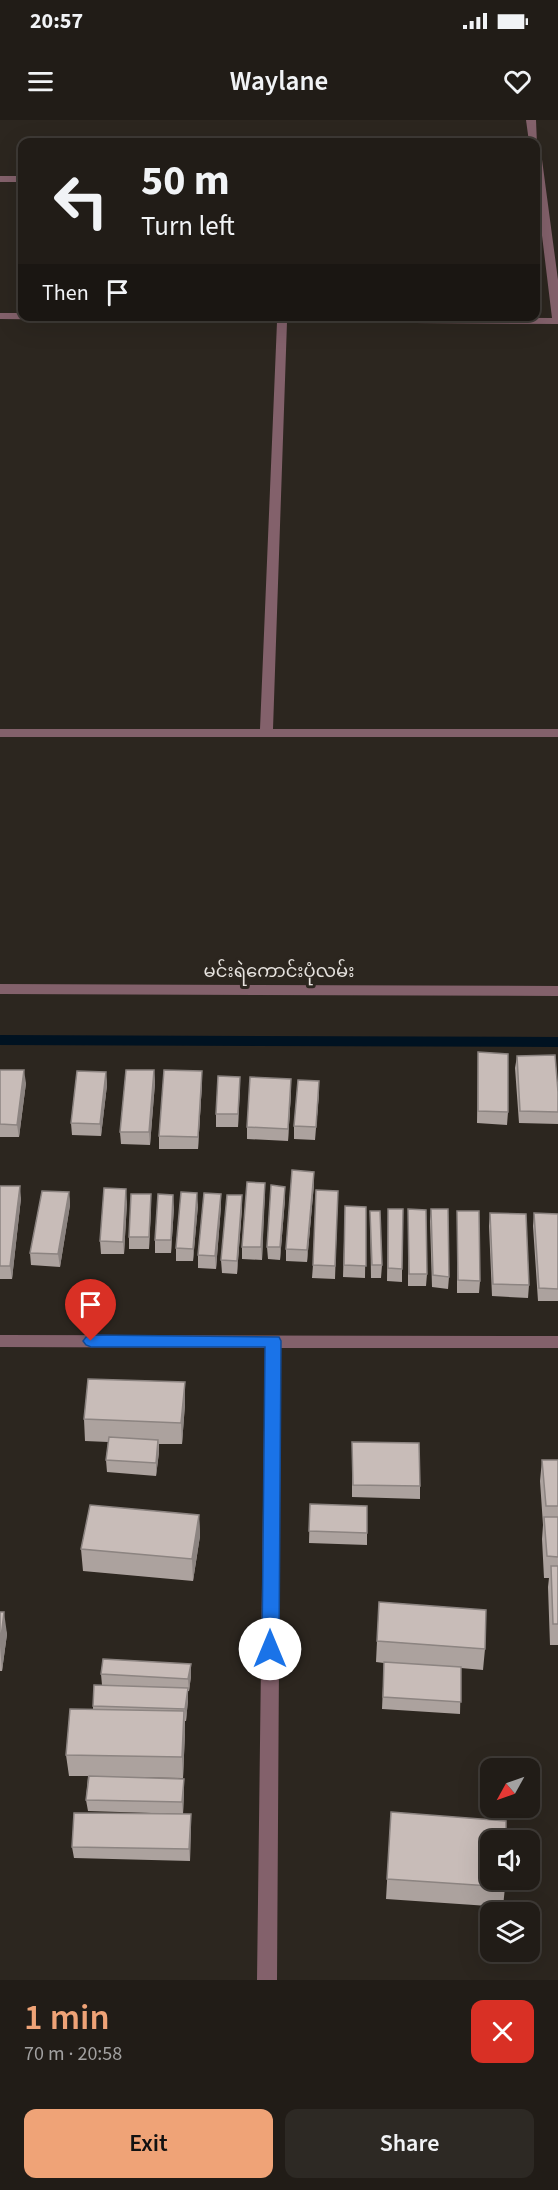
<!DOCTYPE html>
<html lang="en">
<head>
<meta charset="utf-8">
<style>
  :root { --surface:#211c17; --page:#2d2924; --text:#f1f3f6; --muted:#a2a1a1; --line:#3e3a36; --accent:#efa377 }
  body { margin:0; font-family:"Source Sans 3","Noto Sans Myanmar",sans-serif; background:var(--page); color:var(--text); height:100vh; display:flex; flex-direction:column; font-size:22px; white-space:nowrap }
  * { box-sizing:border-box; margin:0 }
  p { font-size:20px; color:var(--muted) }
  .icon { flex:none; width:33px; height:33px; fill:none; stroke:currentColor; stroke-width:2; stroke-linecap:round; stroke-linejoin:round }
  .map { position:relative; height:1860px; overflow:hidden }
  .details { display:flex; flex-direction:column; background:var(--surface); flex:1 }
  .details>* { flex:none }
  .top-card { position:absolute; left:18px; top:18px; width:522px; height:183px; border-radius:12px; box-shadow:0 6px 24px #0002,0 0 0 2px var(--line); background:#211c17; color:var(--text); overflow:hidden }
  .needle { width:39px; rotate:230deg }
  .buttons { position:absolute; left:480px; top:1638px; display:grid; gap:12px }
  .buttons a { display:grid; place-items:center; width:60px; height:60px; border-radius:12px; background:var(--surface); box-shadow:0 6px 24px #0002,0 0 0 2px var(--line); font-size:30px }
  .pin { position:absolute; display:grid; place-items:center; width:51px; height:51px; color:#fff; margin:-62px -26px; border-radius:50% 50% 50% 0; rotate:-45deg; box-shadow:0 0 6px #0007 }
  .pin .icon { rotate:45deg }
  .me { position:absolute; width:66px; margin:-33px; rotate:0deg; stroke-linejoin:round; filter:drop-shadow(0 0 4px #0008) }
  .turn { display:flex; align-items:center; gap:21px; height:126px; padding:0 24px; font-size:27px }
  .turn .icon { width:78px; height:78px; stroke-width:2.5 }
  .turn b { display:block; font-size:42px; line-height:51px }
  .then { display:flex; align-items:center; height:57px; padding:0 24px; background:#0003; gap:12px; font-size:22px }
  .round { display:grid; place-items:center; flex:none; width:63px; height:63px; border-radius:12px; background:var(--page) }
  .headline { display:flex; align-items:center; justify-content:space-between; height:102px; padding:0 24px }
  h1 { font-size:36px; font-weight:600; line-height:45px; color:var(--accent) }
  .action { display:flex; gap:12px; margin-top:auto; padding:12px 24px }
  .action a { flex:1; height:69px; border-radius:12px; background:var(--accent); color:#111; font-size:24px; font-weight:600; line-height:69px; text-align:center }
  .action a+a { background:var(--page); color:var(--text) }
  .status { display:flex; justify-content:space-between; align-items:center; height:42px; padding:0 30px; background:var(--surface); direction:ltr }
  .status svg { height:16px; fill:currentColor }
  header { display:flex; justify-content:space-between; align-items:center; height:78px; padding:0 24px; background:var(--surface); font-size:27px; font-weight:600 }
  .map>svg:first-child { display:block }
</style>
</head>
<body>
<div class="status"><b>20:57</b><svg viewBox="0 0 49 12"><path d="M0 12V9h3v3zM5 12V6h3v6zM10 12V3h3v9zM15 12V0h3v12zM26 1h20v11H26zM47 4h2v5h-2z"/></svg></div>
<header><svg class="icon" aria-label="menu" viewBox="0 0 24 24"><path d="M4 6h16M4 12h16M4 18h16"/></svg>Waylane<svg class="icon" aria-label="heart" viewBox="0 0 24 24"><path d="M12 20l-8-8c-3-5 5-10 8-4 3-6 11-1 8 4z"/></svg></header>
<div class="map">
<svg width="558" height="1860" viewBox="0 0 558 1860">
  <rect width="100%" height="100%" fill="#2c261f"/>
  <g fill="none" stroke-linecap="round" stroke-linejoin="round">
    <!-- stream -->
    <path fill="#001221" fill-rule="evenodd" d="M 0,915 L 558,917 L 558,927 L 0,925 Z"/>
    <!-- minor -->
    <path fill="#83616b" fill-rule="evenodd" d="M 526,0 L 536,0 L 537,24 L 529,22 Z
      M 536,29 L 541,32 L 558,160 L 558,204 L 287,202 L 273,609 L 558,609 L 558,617 L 0,617 L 0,609 L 260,609 L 277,202 L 0,199 L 0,193 L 22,193 L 22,196 L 552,198 L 536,66 Z
      M 0,56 L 22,56 L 22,62 L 0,62 Z
      M 0,864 L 558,866 L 558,876 L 0,874 Z
      M 0,1215 L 558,1216 L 558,1228 L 281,1228 L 277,1860 L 257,1860 L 265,1228 L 0,1227 Z"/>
  </g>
  <!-- wall -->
  <path fill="#aca29e" d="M 478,932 L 508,992 L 507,1005 L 477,1003 Z
    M 517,936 L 558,972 L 558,1004 L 519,1003 L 515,948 Z
    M 0,950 L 26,963 L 19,1017 L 0,1017 Z
    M 154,950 L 155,963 L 150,1025 L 121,1024 L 120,1012 Z
    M 202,951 L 202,963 L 198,1029 L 159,1029 L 159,1016 Z
    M 106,952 L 107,965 L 101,1016 L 72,1015 L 71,1003 Z
    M 240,957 L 238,1007 L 216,1007 L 216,994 Z
    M 291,972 L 288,1021 L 247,1019 L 247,1007 Z
    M 319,973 L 315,1020 L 294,1019 L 294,1006 Z
    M 265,1063 L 262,1140 L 242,1139 L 242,1127 Z
    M 314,1064 L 307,1142 L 286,1141 L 286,1129 Z
    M 0,1066 L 21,1078 L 12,1159 L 0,1159 Z
    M 338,1071 L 335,1159 L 312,1158 L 313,1145 Z
    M 69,1072 L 70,1085 L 60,1147 L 31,1145 L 30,1133 Z
    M 285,1079 L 280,1140 L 268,1139 L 267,1127 Z
    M 127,1082 L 124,1134 L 101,1134 L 100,1121 Z
    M 198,1085 L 193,1141 L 176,1141 L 176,1128 Z
    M 151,1086 L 149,1129 L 129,1129 L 129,1117 Z
    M 221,1086 L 216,1149 L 198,1148 L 198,1135 Z
    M 345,1086 L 366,1087 L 365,1158 L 343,1157 Z
    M 174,1087 L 171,1133 L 155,1133 L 155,1120 Z
    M 242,1088 L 237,1154 L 222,1153 L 221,1140 Z
    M 388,1089 L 402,1149 L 402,1162 L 387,1161 Z
    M 408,1089 L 427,1154 L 426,1166 L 408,1166 Z
    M 431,1089 L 449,1157 L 448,1169 L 432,1167 L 430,1101 Z
    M 370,1091 L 382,1145 L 381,1158 L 371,1158 Z
    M 457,1091 L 480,1161 L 479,1173 L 457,1173 Z
    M 490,1093 L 529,1165 L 528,1178 L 492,1176 L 489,1106 Z
    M 534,1093 L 558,1094 L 558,1181 L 538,1181 L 533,1106 Z
    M 185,1262 L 185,1284 L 182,1324 L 159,1324 L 159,1332 L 156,1356 L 107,1352 L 106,1340 L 108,1322 L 85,1321 L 84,1299 Z
    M 352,1322 L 420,1366 L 420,1379 L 352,1377 Z
    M 542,1340 L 558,1340 L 558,1525 L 550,1525 L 548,1467 L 549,1458 L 544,1458 L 542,1419 L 543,1405 L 540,1361 Z
    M 310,1384 L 367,1413 L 367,1425 L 309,1423 Z
    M 199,1395 L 200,1416 L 193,1461 L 83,1451 L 81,1429 Z
    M 0,1492 L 7,1514 L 2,1551 L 0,1551 Z
    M 377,1521 L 485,1529 L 483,1550 L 461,1548 L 460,1594 L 382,1589 L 384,1543 L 376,1542 Z
    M 101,1554 L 191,1556 L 189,1571 L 188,1571 L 188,1580 L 186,1601 L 185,1601 L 185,1612 L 183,1658 L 103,1657 L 184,1659 L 184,1671 L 183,1694 L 88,1691 L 86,1680 L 88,1656 L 69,1656 L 66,1635 L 93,1589 L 93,1586 L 102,1565 Z
    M 391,1692 L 505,1767 L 503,1787 L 386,1779 Z
    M 191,1694 L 190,1741 L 74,1738 L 72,1727 Z"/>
  <!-- shaded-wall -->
  <path fill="#8c8481" d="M 24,950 L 26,963 L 19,1017 L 17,1005 Z
    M 154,950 L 155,963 L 150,1025 L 149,1012 Z
    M 202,951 L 202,963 L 198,1029 L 198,1017 Z
    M 106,952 L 107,965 L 101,1016 L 100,1004 Z
    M 240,957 L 240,969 L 238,1007 L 238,994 Z
    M 291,959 L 291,972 L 288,1021 L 288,1009 Z
    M 319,961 L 319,973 L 315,1020 L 316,1007 Z
    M 314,1052 L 314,1064 L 307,1142 L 307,1130 Z
    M 265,1063 L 265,1075 L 262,1140 L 261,1127 Z
    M 20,1066 L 21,1078 L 12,1159 L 10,1146 Z
    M 285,1067 L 285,1079 L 280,1140 L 280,1127 Z
    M 126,1069 L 127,1082 L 124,1134 L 123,1122 Z
    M 69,1072 L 70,1085 L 60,1147 L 58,1134 Z
    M 197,1073 L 198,1085 L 193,1141 L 193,1129 Z
    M 151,1074 L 151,1086 L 149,1129 L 149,1117 Z
    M 221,1074 L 221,1086 L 216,1149 L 215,1136 Z
    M 173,1075 L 174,1087 L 171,1133 L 171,1120 Z
    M 242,1075 L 242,1088 L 237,1154 L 237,1141 Z
    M 185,1262 L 185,1284 L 182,1324 L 181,1303 Z
    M 158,1320 L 159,1332 L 156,1356 L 156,1343 Z
    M 199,1395 L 200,1416 L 193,1461 L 192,1439 Z
    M 4,1492 L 7,1514 L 2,1551 L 0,1526 Z
    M 191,1544 L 191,1556 L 189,1571 L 188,1559 Z
    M 188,1568 L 188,1580 L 186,1601 L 185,1589 Z
    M 184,1591 L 185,1612 L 183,1658 L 182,1637 Z
    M 184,1659 L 184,1671 L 183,1694 L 182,1682 Z
    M 191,1694 L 191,1706 L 190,1741 L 189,1729 Z"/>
  <!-- building -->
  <path fill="#c8bcb8" stroke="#8c8481" stroke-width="1.5" d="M 478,932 L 508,934 L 508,992 L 478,991 Z
    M 555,935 L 558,972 L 558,992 L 520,991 L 517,936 Z
    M 0,950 L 24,950 L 17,1005 L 0,1004 Z
    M 126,950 L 154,950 L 149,1012 L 120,1012 Z
    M 164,950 L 202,951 L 198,1017 L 159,1016 Z
    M 77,951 L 106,952 L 100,1004 L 71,1003 Z
    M 218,956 L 240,957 L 238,994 L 216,994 Z
    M 250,957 L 291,959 L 288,1009 L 247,1007 Z
    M 298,960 L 319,961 L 316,1007 L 294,1006 Z
    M 292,1050 L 314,1052 L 307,1130 L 286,1129 Z
    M 247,1062 L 265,1063 L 261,1127 L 242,1127 Z
    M 271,1065 L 285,1067 L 280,1127 L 267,1127 Z
    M 0,1066 L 20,1066 L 10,1146 L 0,1146 Z
    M 104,1068 L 126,1069 L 123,1122 L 100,1121 Z
    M 316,1070 L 338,1071 L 335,1146 L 313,1145 Z
    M 42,1071 L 69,1072 L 58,1134 L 30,1133 Z
    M 181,1072 L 197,1073 L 193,1129 L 176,1128 Z
    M 204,1073 L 221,1074 L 215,1136 L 198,1135 Z
    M 131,1074 L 151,1074 L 149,1117 L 129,1117 Z
    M 158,1074 L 173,1075 L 171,1120 L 155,1120 Z
    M 227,1075 L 242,1075 L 237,1141 L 221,1140 Z
    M 345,1086 L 366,1087 L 366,1146 L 344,1145 Z
    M 388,1089 L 403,1089 L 402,1149 L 388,1148 Z
    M 408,1089 L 426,1090 L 427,1154 L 409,1154 Z
    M 431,1089 L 448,1089 L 449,1157 L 433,1155 Z
    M 370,1091 L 380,1091 L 382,1145 L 372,1145 Z
    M 457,1091 L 479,1091 L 480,1161 L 458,1160 Z
    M 490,1093 L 526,1094 L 529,1165 L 493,1164 Z
    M 534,1093 L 558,1094 L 558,1169 L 539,1168 Z
    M 88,1259 L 185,1262 L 181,1303 L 84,1299 Z
    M 109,1317 L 158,1320 L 156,1343 L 106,1340 Z
    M 352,1322 L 419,1323 L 420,1366 L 353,1365 Z
    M 542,1340 L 558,1340 L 558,1386 L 546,1386 Z
    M 310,1384 L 367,1386 L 367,1413 L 309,1411 Z
    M 90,1385 L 199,1395 L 192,1439 L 81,1429 Z
    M 544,1397 L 558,1397 L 558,1437 L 547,1436 Z
    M 551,1446 L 558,1446 L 558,1504 L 553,1504 Z
    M 379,1482 L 486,1490 L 485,1529 L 377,1521 Z
    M 0,1492 L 4,1492 L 0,1526 Z
    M 103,1539 L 191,1544 L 188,1559 L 101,1554 Z
    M 384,1542 L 461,1547 L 461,1582 L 383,1577 Z
    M 94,1565 L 188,1568 L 185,1589 L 93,1586 Z
    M 70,1589 L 184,1591 L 182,1637 L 66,1635 Z
    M 89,1656 L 184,1659 L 182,1682 L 86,1680 Z
    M 391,1692 L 506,1701 L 506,1720 L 490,1720 L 490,1760 L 505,1760 L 505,1767 L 387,1759 Z
    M 74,1693 L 191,1694 L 189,1729 L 72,1727 Z"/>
  <!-- route -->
  <path fill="#1a73e8" stroke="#114b97" stroke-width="1.5" d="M 91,1215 L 279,1217 L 281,1221 L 279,1529 L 276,1534 L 270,1536 L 264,1534 L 262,1529 L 265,1227 L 91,1227 L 86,1225 L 83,1221 L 86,1217 Z"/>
  <g text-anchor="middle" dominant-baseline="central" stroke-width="6" stroke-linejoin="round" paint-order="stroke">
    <!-- street labels -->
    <g font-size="18" fill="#e6e2de" stroke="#2c261f">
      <text x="279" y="851">မင်းရဲကောင်းပုံလမ်း</text>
    </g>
  </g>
</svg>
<div class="buttons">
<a><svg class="needle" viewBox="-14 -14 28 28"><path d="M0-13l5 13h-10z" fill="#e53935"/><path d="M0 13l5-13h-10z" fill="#a2a1a1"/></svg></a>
<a><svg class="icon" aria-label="sound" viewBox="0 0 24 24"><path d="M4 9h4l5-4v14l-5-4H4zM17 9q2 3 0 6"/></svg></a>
<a><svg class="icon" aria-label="layers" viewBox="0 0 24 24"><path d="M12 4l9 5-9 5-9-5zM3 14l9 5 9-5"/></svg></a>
</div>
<div class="pin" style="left:91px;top:1221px;background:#d93025"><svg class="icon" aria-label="arrive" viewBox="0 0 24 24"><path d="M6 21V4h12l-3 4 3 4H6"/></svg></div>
<svg class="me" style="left:270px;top:1529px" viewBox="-20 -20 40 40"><circle r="19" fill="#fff"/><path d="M0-13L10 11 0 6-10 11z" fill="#1a73e8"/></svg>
<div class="top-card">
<div class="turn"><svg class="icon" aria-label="left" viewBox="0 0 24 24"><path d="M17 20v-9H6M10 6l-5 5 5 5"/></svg><div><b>50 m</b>Turn left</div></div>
<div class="then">Then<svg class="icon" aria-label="arrive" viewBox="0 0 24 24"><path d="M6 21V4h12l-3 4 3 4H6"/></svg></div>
</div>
</div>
<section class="details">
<div class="headline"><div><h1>1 min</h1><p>70 m · 20:58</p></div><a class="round" style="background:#d93025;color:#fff"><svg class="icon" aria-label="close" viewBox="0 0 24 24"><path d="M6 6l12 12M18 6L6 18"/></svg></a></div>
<div class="action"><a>Exit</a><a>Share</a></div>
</section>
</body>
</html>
